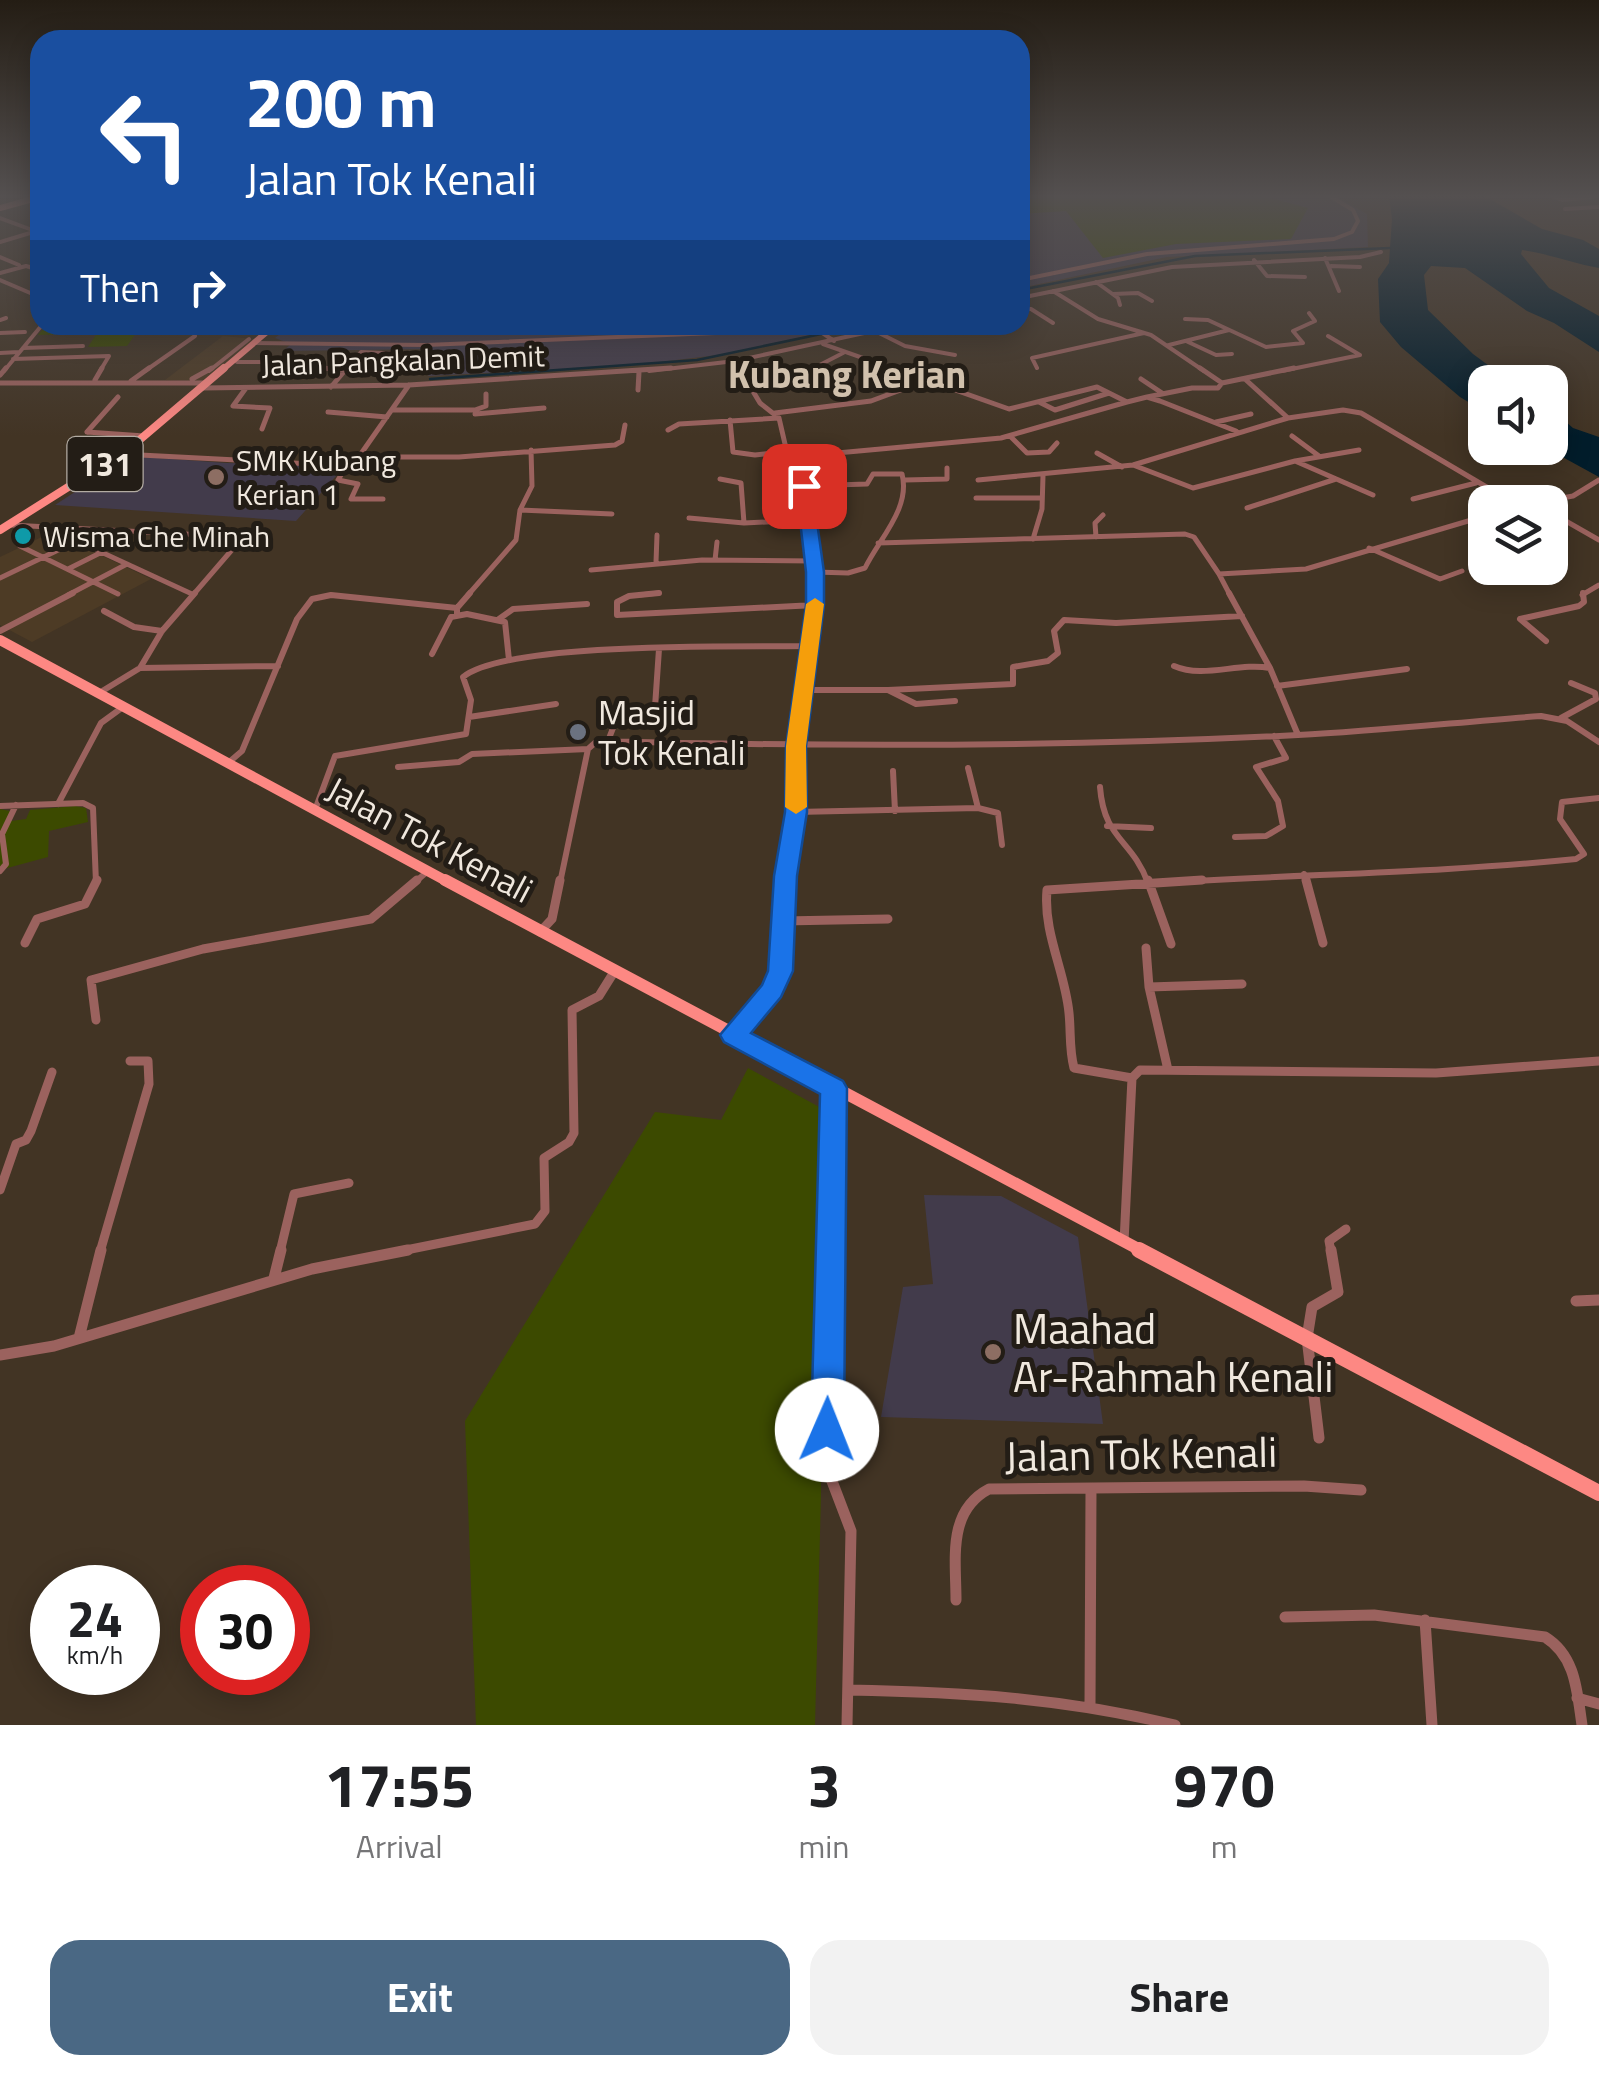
<!DOCTYPE html>
<html lang="en">
<head>
<meta charset="utf-8">
<style>
  :root { --surface:#fff; --page:#f2f2f2; --text:#202124; --muted:#757577; --accent:#4a6884 }
  body { margin:0; font-family:"Titillium Web",sans-serif; background:var(--page); color:var(--text); height:100vh; display:flex; flex-direction:column; font-size:38px; white-space:nowrap }
  * { box-sizing:border-box; margin:0 }
  p { font-size:32px; color:var(--muted) }
  .icon { flex:none; width:55px; height:55px; fill:none; stroke:currentColor; stroke-width:2; stroke-linecap:round; stroke-linejoin:round }
  .map { position:relative; height:1725px; overflow:hidden }
  .drawer { display:flex; flex-direction:column; background:var(--surface); flex:1 }
  .drawer>* { flex:none }
  .top-card { position:absolute; left:30px; top:30px; width:1000px; height:305px; border-radius:30px; box-shadow:0 5px 25px #0003; background:#1a4fa0; color:#fff; overflow:hidden }
  .tools { position:absolute; left:1468px; top:365px; display:grid; gap:20px }
  .tools a { display:grid; place-items:center; width:100px; height:100px; border-radius:20px; background:var(--surface); box-shadow:0 5px 25px #0003; font-size:50px }
  .speed { position:absolute; left:30px; top:1565px; display:flex; gap:20px; font-size:50px; font-weight:700; text-align:center }
  .speed>* { display:grid; place-content:center; width:130px; height:130px; border-radius:50%; background:var(--surface); box-shadow:0 5px 25px #0003; line-height:1 }
  .speed small { font-size:25px; font-weight:400 }
  .speed .limit { border:15px solid #d22; background:#fff; color:#111 }
  .pin { position:absolute; display:grid; place-items:center; width:85px; height:85px; color:#fff; margin:-42px; border-radius:20px; box-shadow:0 5px 15px #0006 }
  .me { position:absolute; width:110px; margin:-55px; rotate:1deg; stroke-linejoin:round; filter:drop-shadow(0 0 8px #0008) }
  .turn { display:flex; align-items:center; gap:35px; height:210px; padding:0 50px; font-size:45px }
  .turn .icon { width:130px; height:130px; stroke-width:2.5 }
  .turn b { display:block; font-size:70px; line-height:85px }
  .then { display:flex; align-items:center; height:95px; padding:0 50px; background:#0003; gap:20px; font-size:38px }
  .eta { display:flex; justify-content:space-evenly; align-items:center; height:170px; text-align:center }
  .eta b { font-size:60px; font-weight:700; line-height:70px }
  .button { display:flex; gap:20px; margin-top:auto; padding:20px 50px }
  .button a { flex:1; height:115px; border-radius:30px; background:var(--accent); color:#fff; font-size:40px; font-weight:700; line-height:115px; text-align:center }
  .button a+a { background:var(--page); color:var(--text) }
  .map>svg:first-child { display:block }
</style>
</head>
<body>
<div class="map">
<svg width="1599" height="1725" viewBox="0 0 1599 1725">
  <rect width="100%" height="100%" fill="#423424"/>
  <!-- built -->
  <path fill="#4d3b25" d="M 223,336 L 255,339 L 203,381 L 165,380 Z
    M 52,532 L 151,579 L 32,642 L 0,625 L 0,557 Z"/>
  <!-- education -->
  <path fill="#423b4b" d="M 1020,195 L 1334,195 L 1367,214 L 1368,247 L 1167,257 L 1020,288 Z
    M 291,325 L 855,325 L 726,354 L 626,366 L 428,376 L 442,356 L 430,354 L 430,349 L 283,351 L 291,344 L 275,338 Z
    M 130,456 L 227,463 L 345,466 L 296,521 L 55,505 Z
    M 924,1195 L 1001,1196 L 1078,1237 L 1103,1424 L 881,1417 L 903,1287 L 933,1284 Z"/>
  <!-- green -->
  <path fill="#3c4a00" d="M 1020,195 L 1260,195 L 1308,208 L 1291,239 L 1176,244 L 1103,258 L 1066,211 L 1020,214 Z
    M 129,325 L 142,325 L 127,346 L 88,347 L 97,333 L 38,335 L 43,329 L 125,329 Z
    M 75,806 L 86,808 L 88,822 L 49,831 L 48,857 L 0,870 L 0,809 L 10,811 L 11,821 L 26,819 L 30,810 Z
    M 748,1068 L 823,1109 L 821,1495 L 815,1725 L 476,1725 L 465,1421 L 655,1112 L 721,1120 Z"/>
  <!-- water -->
  <path fill="#021d2b" d="M 1389,195 L 1483,195 L 1542,229 L 1583,240 L 1599,249 L 1599,268 C 1572,263 1549,254 1522,250 L 1521,254 L 1549,288 L 1599,316 L 1599,352 L 1554,323 L 1527,311 L 1465,268 L 1431,266 L 1424,275 L 1428,310 L 1473,354 L 1511,382 L 1485,382 L 1485,412 L 1460,397 L 1401,347 L 1380,322 L 1378,279 L 1389,263 L 1392,219 Z
    M 1550,408 L 1573,428 L 1599,437 L 1599,477 L 1546,448 L 1550,448 Z"/>
  <g fill="none" stroke-linecap="round" stroke-linejoin="round">
    <!-- stream -->
    <path stroke="#021d2b" stroke-width="2.5" d="M 1020,290 L 1195,256 L 1390,248
      M 430,379 L 697,360 L 864,325"/>
    <!-- street-far4 -->
    <path stroke="#9b625e" stroke-width="4" d="M 1552,196 L 1563,200 L 1593,197
      M 32,205 L 40,208
      M 1565,209 L 1599,207
      M 0,218 L 35,231
      M 0,242 L 40,230
      M 0,257 L 19,265
      M 1325,258 L 1339,291
      M 1254,260 L 1267,276 L 1305,277
      M 1331,266 L 1360,267
      M 0,273 L 26,266 L 40,270
      M 0,280 L 35,295
      M 1020,280 L 1147,254 L 1334,239 L 1352,232 L 1358,221 L 1353,210 L 1328,195
      M 1096,282 L 1118,298 L 1120,305
      M 1053,291 L 1098,319 L 1151,335 L 1204,371
      M 1113,294 L 1138,293 L 1152,301
      M 1020,298 L 1172,267 L 1360,257 L 1381,252
      M 1020,308 L 1031,309 L 1053,323
      M 1185,319 L 1208,320 L 1266,347 L 1303,343 L 1293,331 L 1315,321 L 1309,313
      M 0,320 L 6,318
      M 811,325 L 834,341
      M 875,331 L 905,346 L 955,355
      M 0,333 L 25,332
      M 1186,341 L 1216,355 L 1232,354
      M 254,343 L 426,345 L 764,331 L 808,325
      M 823,344 L 900,371
      M 1169,345 L 1229,330
      M 23,348 L 83,346
      M 0,353 L 19,352
      M 13,359 L 109,356 L 100,371
      M 735,361 L 741,371
      M 237,362 L 298,362 L 304,367 L 345,370
      M 1037,368 L 1032,358 L 1144,333
      M 4,371 L 42,325
      M 145,371 L 195,336
      M 209,371 L 249,339
      M 345,371 L 361,352 L 428,355
      M 649,371 L 735,361 L 901,325
      M 808,371 L 843,353
      M 1282,371 L 1360,355 L 1328,336"/>
    <!-- street-far3 -->
    <path stroke="#9b625e" stroke-width="5" d="M 322,368 L 345,370
      M 739,368 L 760,403 L 779,418 L 785,444 L 804,486 L 815,572 L 813,595
      M 893,368 L 1009,409 L 1097,387 L 1127,402 L 1147,397 L 1160,401 L 1236,431
      M 1200,368 L 1222,383
      M 0,375 L 6,368
      M 192,379 L 212,368
      M 746,379 L 817,368
      M 1141,379 L 1162,393
      M 95,380 L 102,368
      M 131,381 L 149,368
      M 0,383 L 208,383
      M 331,387 L 347,368
      M 203,388 L 409,385 L 671,368
      M 246,388 L 233,406 L 270,408 L 262,429
      M 638,390 L 639,372
      M 1147,397 L 1192,388 L 1218,388 L 1222,383 L 1294,368
      M 1039,402 L 1055,410 L 1109,393
      M 394,410 L 475,410 L 486,406 L 486,394
      M 328,412 L 387,417
      M 775,413 L 871,401 L 925,381
      M 475,414 L 544,408
      M 1288,418 L 1343,410 L 1361,413 L 1512,502
      M 730,420 L 733,452 L 755,455 L 788,451
      M 1216,422 L 1251,414
      M 668,430 L 679,424 L 779,418
      M 87,432 L 144,436
      M 87,432 L 118,397
      M 1010,436 L 1027,453 L 1049,452 L 1057,443
      M 1292,436 L 1319,456
      M 1097,453 L 1122,467
      M 121,454 L 332,465 L 364,457 L 459,457 L 615,445 L 622,441 L 625,425
      M 793,457 L 1001,438 L 1127,402
      M 358,458 L 409,385
      M 350,460 L 338,480 L 358,484 L 351,499 L 383,499
      M 1295,461 L 1373,495
      M 1133,465 L 1193,488 L 1295,461 L 1359,450
      M 720,479 L 741,483 L 744,523
      M 905,480 L 947,479 L 947,468
      M 978,480 L 1133,465 L 1288,418 L 1246,380
      M 804,486 L 867,484 L 873,474 L 902,474 C 911,508 879,539 865,568 L 848,573 L 815,572
      M 976,498 L 1042,498
      M 1413,499 L 1476,483
      M 1540,502 L 1573,496 L 1599,480
      M 1247,508 L 1336,479
      M 520,510 L 612,514
      M 1550,512 L 1599,540
      M 689,518 L 744,523 L 807,520
      M 10,525 L 243,537 L 193,595
      M 49,528 L 192,594
      M 1096,537 L 1095,523 L 1103,515
      M 1033,539 L 1042,509 L 1043,476
      M 878,543 L 1185,534 L 1194,537 L 1219,574 L 1306,569 L 1485,516
      M 20,546 L 118,594
      M 1369,548 L 1440,579 L 1462,571
      M 715,560 L 717,542
      M 656,562 L 657,535
      M 68,569 L 102,552
      M 591,570 L 702,560 L 814,561
      M 1219,574 L 1230,595
      M 0,578 L 77,541
      M 68,595 L 127,564
      M 468,595 L 516,540 L 520,510 L 532,486 L 531,450
      M 639,595 L 659,593
      M 1582,595 L 1599,585"/>
    <!-- street-far2 -->
    <path stroke="#9b625e" stroke-width="6" d="M 659,593 L 629,596 L 617,602 L 617,615 L 815,605
      M 1229,593 L 1270,668 L 1298,735
      M 104,611 L 134,627 L 162,631
      M 457,614 L 457,608 L 470,593
      M 499,619 L 513,609 L 587,604
      M 0,631 L 73,593
      M 1546,641 L 1520,619 L 1579,606 L 1584,602 L 1583,593
      M 432,654 L 451,617 L 467,614 L 505,622 L 509,660
      M 1174,666 C 1204,679 1238,662 1270,668
      M 140,668 L 278,666
      M 1277,686 L 1407,669
      M 803,690 L 888,690 L 916,704 L 955,701
      M 888,690 L 1013,684 L 1013,667 L 1048,661 L 1058,653 L 1054,631 L 1064,620 L 1116,623 L 1242,616
      M 99,693 L 140,668 L 162,631 L 195,593
      M 469,717 L 556,704
      M 1561,718 L 1596,699 L 1595,693 L 1571,683
      M 608,741 L 618,715 L 655,707 L 659,649
      M 228,763 L 242,751 L 297,619 L 312,599 L 331,595 L 457,608
      M 398,767 L 459,762 L 472,754 L 588,749
      M 893,771 L 895,811
      M 1100,787 C 1104,840 1132,839 1148,883
      M 58,804 L 101,723 L 123,707
      M 0,806 L 83,803 L 93,808 L 96,883
      M 978,808 L 998,813 L 1002,845
      M 315,810 L 335,756 L 466,734 L 471,700 L 463,677 C 507,641 745,647 810,646
      M 796,812 L 978,808 L 968,768
      M 1107,826 L 1151,828
      M 1235,837 L 1266,836 L 1283,826 L 1278,801 L 1256,767 L 1286,758 L 1274,736
      M 0,871 L 6,864 L 2,834 L 16,805
      M 1304,874 L 1306,883
      M 414,883 L 428,871
      M 560,883 L 588,749 L 597,741 C 830,747 1065,747 1298,735 C 1379,731 1460,722 1541,716 L 1567,721 L 1599,742
      M 786,883 L 796,812 L 796,747 L 813,593
      M 1162,883 C 1300,874 1438,873 1576,859 L 1584,854 L 1560,819 L 1562,802 L 1599,798"/>
    <!-- street-far1 -->
    <path stroke="#9b625e" stroke-width="9" d="M 1148,880 L 1171,944
      M 1306,880 L 1323,943
      M 783,921 L 888,919
      M 540,932 L 552,919 L 560,880
      M 25,943 L 37,919 L 85,904 L 97,880
      M 1146,948 L 1149,987 L 1168,1070
      M 1149,987 L 1242,984
      M 96,1020 L 91,980 L 203,949 L 371,919 L 417,880
      M 733,1035 L 773,990 L 780,971 L 786,880
      M 1132,1078 L 1074,1068 C 1069,1049 1071,1032 1069,1013 C 1065,971 1043,933 1047,890 L 1202,880
      M 0,1190 L 16,1144 L 26,1140 L 31,1131 L 52,1072
      M 1124,1242 L 1132,1078 L 1140,1070 L 1436,1073 L 1599,1061
      M 100,1252 L 149,1084 L 148,1061 L 130,1061
      M 280,1252 L 294,1194 L 349,1183
      M 396,1252 L 535,1224 L 545,1211 L 544,1158 L 569,1142 L 574,1133 L 572,1010 L 599,996 L 614,972
      M 830,1252 L 833,1088
      M 1331,1252 L 1329,1241 L 1346,1229"/>
    <!-- street -->
    <path stroke="#9b625e" stroke-width="11" d="M 830,1250 L 827,1468 L 851,1531 L 847,1725
      M 274,1278 L 281,1250
      M 1576,1301 L 1599,1300
      M 79,1338 L 101,1250
      M 0,1355 L 54,1346 L 312,1269 L 408,1250
      M 1319,1438 L 1307,1338 L 1312,1307 L 1338,1292 L 1331,1250
      M 956,1600 C 956,1559 947,1511 989,1489 L 1304,1486 L 1361,1490
      M 1285,1617 L 1374,1615 L 1545,1637 C 1576,1656 1577,1692 1582,1725
      M 1425,1620 L 1432,1725
      M 848,1690 C 963,1692 1062,1698 1175,1725
      M 1577,1698 L 1599,1704
      M 1090,1705 L 1091,1490"/>
    <!-- primary-far4 -->
    <path stroke="#fd8883" stroke-width="6" d="M 0,208 L 40,197
      M 221,371 L 275,325"/>
    <!-- primary-far3 -->
    <path stroke="#fd8883" stroke-width="8" d="M 0,530 L 130,448 L 224,368"/>
    <!-- primary-far2 -->
    <path stroke="#fd8883" stroke-width="10" d="M 0,640 L 450,883"/>
    <!-- primary-far1 -->
    <path stroke="#fd8883" stroke-width="12" d="M 445,880 L 1144,1252"/>
    <!-- primary -->
    <path stroke="#fd8883" stroke-width="16" d="M 1139,1250 L 1599,1493"/>
  </g>
  <!-- sky -->
  <linearGradient id="sky" x2="0" y2="1"><stop stop-color="#241d14"/><stop offset="0.45" stop-color="#545050"/><stop offset="1" stop-color="#545050" stop-opacity="0"/></linearGradient>
  <rect width="1599" height="436" fill="url(#sky)"/>
  <!-- route -->
  <path fill="#1a73e8" stroke="#114b97" stroke-width="2.5" d="M 804,481 L 812,486 L 824,572 L 824,605 L 806,746 L 807,812 L 797,876 L 793,971 L 781,997 L 751,1033 L 843,1081 L 847,1088 L 844,1430 L 839,1442 L 827,1446 L 816,1442 L 811,1430 L 820,1094 L 724,1042 L 720,1035 L 762,985 L 768,971 L 774,876 L 785,812 L 786,746 L 806,605 L 806,572 L 796,486 Z"/>
  <!-- slow -->
  <path fill="#f59e0b" d="M 815,598 L 824,604 L 806,746 L 807,807 L 796,814 L 785,807 L 786,746 L 806,604 Z"/>
  <!-- markers -->
  <g fill="#8d6e63" stroke="#231d16" stroke-width="4">
    <circle cx="216" cy="477" r="10"/>
    <circle cx="993" cy="1352" r="10"/>
  </g>
  <circle fill="#0f9aa8" stroke="#231d16" stroke-width="4" cx="23" cy="536" r="10"/>
  <circle fill="#6b7280" stroke="#231d16" stroke-width="4" cx="578" cy="732" r="10"/>
  <g text-anchor="middle" dominant-baseline="central" stroke-width="10" stroke-linejoin="round" paint-order="stroke">
    <!-- far-street labels -->
    <g font-size="30" fill="#f0e8de" stroke="#231d16">
      <text transform="translate(403 360) rotate(-2)">Jalan Pangkalan Demit</text>
    </g>
    <!-- far-poi labels -->
    <g font-size="30" fill="#f0e8de" stroke="#231d16" text-anchor="start">
      <text x="236" y="460">SMK Kubang<tspan x="236" dy="34">Kerian 1</tspan></text>
      <text x="43" y="536">Wisma Che Minah</text>
    </g>
    <!-- shield labels -->
    <rect fill="#231d16" stroke="#b2aba2" stroke-width="2.5" x="67.5" y="437" width="75" height="54" rx="8"/>
    <g font-size="32" font-weight="bold" fill="#f0e8de">
      <text x="105" y="464">131</text>
    </g>
    <!-- poi labels -->
    <g font-size="35" fill="#f0e8de" stroke="#231d16" text-anchor="start">
      <text x="598" y="712">Masjid<tspan x="598" dy="40">Tok Kenali</tspan></text>
    </g>
    <!-- street labels -->
    <g font-size="35" fill="#f0e8de" stroke="#231d16">
      <text transform="translate(430 839) rotate(28)">Jalan Tok Kenali</text>
    </g>
    <!-- far-district labels -->
    <g font-size="38" font-weight="bold" fill="#d1c1ad" stroke="#231d16">
      <text x="847" y="374">Kubang Kerian</text>
    </g>
    <!-- near-poi labels -->
    <g font-size="42" fill="#f0e8de" stroke="#231d16" text-anchor="start">
      <text x="1013" y="1328">Maahad<tspan x="1013" dy="48">Ar-Rahmah Kenali</tspan></text>
    </g>
    <!-- near-street labels -->
    <g font-size="42" fill="#f0e8de" stroke="#231d16">
      <text transform="translate(1141 1453) rotate(-1)">Jalan Tok Kenali</text>
    </g>
  </g>
</svg>
<div class="tools">
<a><svg class="icon" aria-label="sound" viewBox="0 0 24 24"><path d="M4 9h4l5-4v14l-5-4H4zM17 9q2 3 0 6"/></svg></a>
<a><svg class="icon" aria-label="layers" viewBox="0 0 24 24"><path d="M12 4l9 5-9 5-9-5zM3 14l9 5 9-5"/></svg></a>
</div>
<div class="speed"><div>24<small>km/h</small></div><div class="limit">30</div></div>
<div class="pin" style="left:804px;top:486px;background:#d93025"><svg class="icon" aria-label="arrive" viewBox="0 0 24 24"><path d="M6 21V4h12l-3 4 3 4H6"/></svg></div>
<svg class="me" style="left:827px;top:1430px" viewBox="-20 -20 40 40"><circle r="19" fill="#fff"/><path d="M0-13L10 11 0 6-10 11z" fill="#1a73e8"/></svg>
<div class="top-card">
<div class="turn"><svg class="icon" aria-label="left" viewBox="0 0 24 24"><path d="M17 20v-9H6M10 6l-5 5 5 5"/></svg><div><b>200 m</b>Jalan Tok Kenali</div></div>
<div class="then">Then<svg class="icon" aria-label="right" viewBox="0 0 24 24"><path d="M7 20v-9h11M14 6l5 5-5 5"/></svg></div>
</div>
</div>
<section class="drawer">
<div class="eta">
<div><b>17:55</b><p>Arrival</p></div>
<div><b>3</b><p>min</p></div>
<div><b>970</b><p>m</p></div>
</div>
<div class="button"><a>Exit</a><a>Share</a></div>
</section>
</body>
</html>
